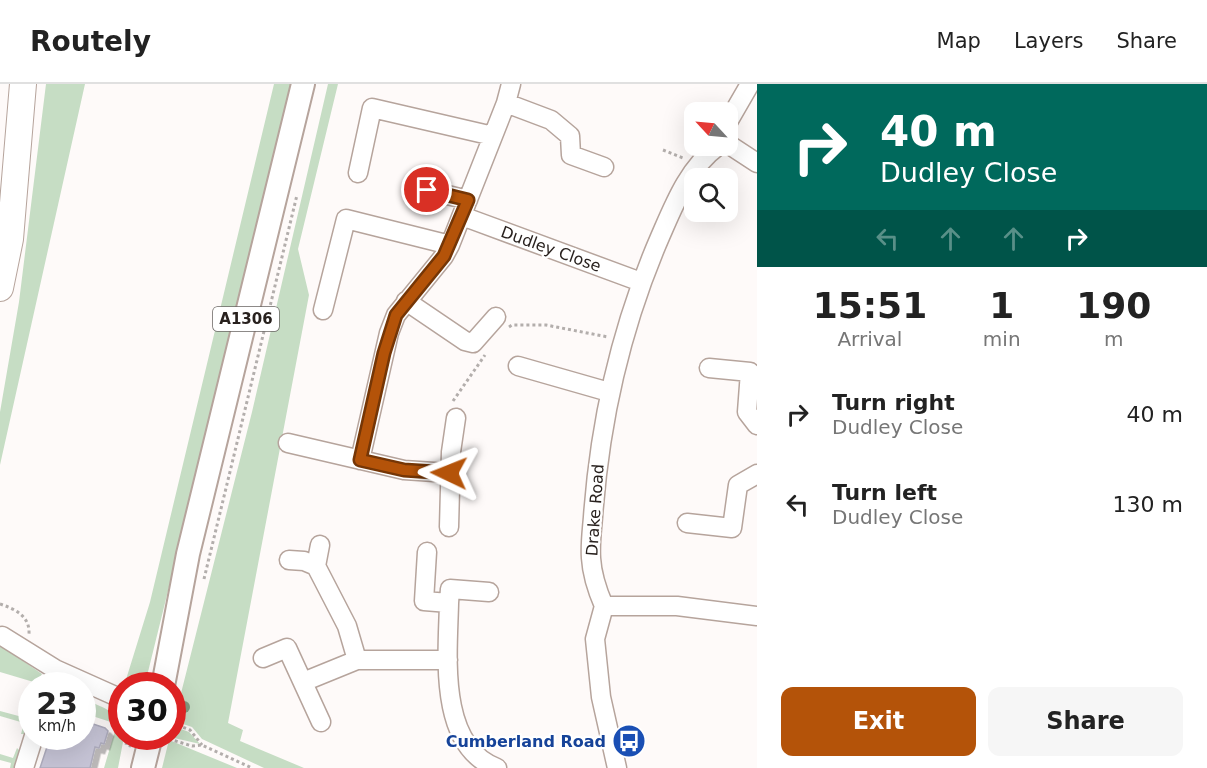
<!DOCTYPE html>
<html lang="en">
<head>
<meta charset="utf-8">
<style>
  :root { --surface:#fff; --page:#f6f6f6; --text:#222; --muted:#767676; --line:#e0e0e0; --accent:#b45309 }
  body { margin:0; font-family:"DejaVu Sans",sans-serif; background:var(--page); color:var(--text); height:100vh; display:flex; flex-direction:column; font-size:22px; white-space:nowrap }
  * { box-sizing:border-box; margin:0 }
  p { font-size:20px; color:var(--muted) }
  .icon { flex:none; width:33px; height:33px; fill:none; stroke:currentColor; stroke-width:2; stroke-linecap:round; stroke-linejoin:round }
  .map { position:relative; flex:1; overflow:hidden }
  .sheet { display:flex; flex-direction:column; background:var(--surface); width:450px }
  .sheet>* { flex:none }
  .top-card { background:#00695c; color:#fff; overflow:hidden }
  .needle { width:39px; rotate:296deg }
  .fabs { position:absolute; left:684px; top:18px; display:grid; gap:12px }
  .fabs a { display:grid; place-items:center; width:54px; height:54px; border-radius:12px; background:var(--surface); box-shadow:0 6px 24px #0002; font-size:30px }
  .speed { position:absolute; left:18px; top:588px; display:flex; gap:12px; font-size:30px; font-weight:700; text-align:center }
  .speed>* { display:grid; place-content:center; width:78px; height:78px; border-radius:50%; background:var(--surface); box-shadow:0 6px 24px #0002; line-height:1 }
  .speed small { font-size:15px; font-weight:400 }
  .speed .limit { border:9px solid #d22; background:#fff; color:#111 }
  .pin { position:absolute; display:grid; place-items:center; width:51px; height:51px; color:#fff; margin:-26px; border:3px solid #fff; border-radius:50%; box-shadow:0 2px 6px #0007 }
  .me { position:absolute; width:66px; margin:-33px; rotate:272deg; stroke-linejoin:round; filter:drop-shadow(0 0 4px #0008) }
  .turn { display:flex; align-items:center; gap:21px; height:126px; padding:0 24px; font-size:27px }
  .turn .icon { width:78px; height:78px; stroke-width:2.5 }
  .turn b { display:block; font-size:42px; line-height:51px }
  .lanes { display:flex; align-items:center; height:57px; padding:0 24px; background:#0003; justify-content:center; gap:30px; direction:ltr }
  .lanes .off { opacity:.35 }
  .eta { display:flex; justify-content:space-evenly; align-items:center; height:102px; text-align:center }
  .eta b { font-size:36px; font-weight:600; line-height:42px }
  .button { display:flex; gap:12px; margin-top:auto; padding:12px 24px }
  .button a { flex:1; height:69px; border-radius:12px; background:var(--accent); color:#fff; font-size:24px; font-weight:600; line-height:69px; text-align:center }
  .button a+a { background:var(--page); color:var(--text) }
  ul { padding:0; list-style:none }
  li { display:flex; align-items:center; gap:18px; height:90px; padding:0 24px }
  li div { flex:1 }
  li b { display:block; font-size:22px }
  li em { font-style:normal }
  header { display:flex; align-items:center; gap:36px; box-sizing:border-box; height:84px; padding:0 30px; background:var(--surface); border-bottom:2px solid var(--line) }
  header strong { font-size:28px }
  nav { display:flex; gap:33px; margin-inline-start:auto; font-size:21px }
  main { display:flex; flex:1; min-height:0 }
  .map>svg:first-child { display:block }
</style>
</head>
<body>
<header>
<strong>Routely</strong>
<nav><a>Map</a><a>Layers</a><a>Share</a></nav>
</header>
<main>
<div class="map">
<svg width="757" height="684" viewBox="0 0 757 684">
  <defs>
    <filter id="shadow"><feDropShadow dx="5.5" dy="5.5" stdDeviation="0" flood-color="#0004"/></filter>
  </defs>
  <rect width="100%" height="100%" fill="#fefaf9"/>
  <!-- green -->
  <path fill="#c6ddc4" d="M 46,0 L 85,0 L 0,381 L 0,328 L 19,218 Z
    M 274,0 L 293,0 L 148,588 L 142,601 L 124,602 L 150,518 Z
    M 328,0 L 338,0 L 298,165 L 309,211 L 228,639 L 243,646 L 240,657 L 304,684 L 264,684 L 202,655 L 192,643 L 174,637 L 252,328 Z
    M 0,561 L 42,590 L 37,599 L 0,588 Z
    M 82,614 C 104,625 122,626 122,652 L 124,653 L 118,684 L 104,684 L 117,640 L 83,629 Z
    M 31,624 L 31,632 L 24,650 L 21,650 L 24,639 L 0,632 L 0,627 L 26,634 Z
    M 173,642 L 189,648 L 200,660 L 170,653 L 172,652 Z
    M 169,656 L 237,684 L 162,684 Z
    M 17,664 L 20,667 L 15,684 L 10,684 L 11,679 L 0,676 L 0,670 L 13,674 Z"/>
  <!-- building -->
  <path fill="#c6c4d6" stroke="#aeacbd" stroke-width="1.5" filter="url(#shadow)" d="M 82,638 L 92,643 L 93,640 L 105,644 L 108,647 L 104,660 L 101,659 L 99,664 L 95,663 L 90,684 L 40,684 L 48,660 L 62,664 L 65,655 L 58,652 L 82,652 Z"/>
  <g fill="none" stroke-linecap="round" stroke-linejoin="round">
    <!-- minor casing -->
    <g stroke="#b6a49c" stroke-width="21">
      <path id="minor" d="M 506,19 L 551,36 L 570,52 L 571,71 L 604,83
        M 728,38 L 750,0
        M 728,60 L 757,79
        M 358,89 L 372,24 L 493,52
        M 427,106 L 468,116
        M 462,132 L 641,198
        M 406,217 L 465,257 L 473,259 L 496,233
        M 323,226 L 346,135 L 450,161
        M 518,282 L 609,308
        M 709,284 L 750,288 L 747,328 L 757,341
        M 288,359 L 404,386 L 449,389
        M 360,376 L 389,249 L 396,231 L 444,172 L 450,161 L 506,19 L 511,0
        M 687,439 L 732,444 L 738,401 L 757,390
        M 449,443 L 451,368 L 456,334
        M 320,461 L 316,482 L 347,542 L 357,576
        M 427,468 L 424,517 L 449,519 L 450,505 L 489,508
        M 289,476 L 304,477 L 316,482
        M 449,519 C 448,569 437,662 497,684
        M 604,522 L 677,522 L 757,532
        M 2,552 L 55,585 L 122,615
        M 263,574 L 287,564 L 321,638
        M 303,598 L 357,576 L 448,576
        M 24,684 L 34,652
        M 617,684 L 601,613 L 595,555 L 604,522 C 597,506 592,491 591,474 C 590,460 592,446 593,433 C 600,335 621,243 660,153 C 674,121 688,84 718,62"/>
    </g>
    <!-- major casing -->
    <g stroke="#b6a49c" stroke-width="26">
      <path id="major" d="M 163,602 L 188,470 L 303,0
        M 143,684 L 151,652"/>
    </g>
    <!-- highway casing -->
    <g stroke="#b6a49c" stroke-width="28">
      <path id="highway" d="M 0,204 L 10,155 L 23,0"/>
    </g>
    <!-- path -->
    <path stroke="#b3aeac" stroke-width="3" stroke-dasharray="3 3" stroke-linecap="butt" d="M 663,66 L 683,74
      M 509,243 L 512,241 L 546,241 L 608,253
      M 453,317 L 485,271
      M 204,495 L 297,111
      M 0,520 C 15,525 30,532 29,550
      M 172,625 L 175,615
      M 172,639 L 190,646 L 202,661
      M 128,652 L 126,661 L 131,662
      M 169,655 L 192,662 L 202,661 L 252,684"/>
    <!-- minor -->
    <use href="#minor" stroke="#fff" stroke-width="18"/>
    <!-- major -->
    <use href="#major" stroke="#fff" stroke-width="22"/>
    <!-- highway -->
    <use href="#highway" stroke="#fff" stroke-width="26"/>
  </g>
  <!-- trees -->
  <circle fill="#839b7f" cx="184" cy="623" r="6"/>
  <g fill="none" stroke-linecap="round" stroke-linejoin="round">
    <!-- route casing -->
    <g stroke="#753606" stroke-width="15">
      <path id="route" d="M 427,106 L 468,116 L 444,172 L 396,231 L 384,269 L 360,376 L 404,386 L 449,389"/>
    </g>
    <!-- route -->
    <use href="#route" stroke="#b45309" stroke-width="10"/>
  </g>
  <!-- icons -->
  <defs>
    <g id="bus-disc" transform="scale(1.725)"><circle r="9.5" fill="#1a4fb4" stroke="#fff"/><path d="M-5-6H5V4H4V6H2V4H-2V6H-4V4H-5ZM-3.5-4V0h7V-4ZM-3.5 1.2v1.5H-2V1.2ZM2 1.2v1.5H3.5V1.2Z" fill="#fff"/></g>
  </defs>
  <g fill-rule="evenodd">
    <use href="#bus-disc" x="629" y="657"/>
  </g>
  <g text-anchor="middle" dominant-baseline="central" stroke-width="4.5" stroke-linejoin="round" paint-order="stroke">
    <!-- shield labels -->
    <rect fill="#fff" stroke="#686462" stroke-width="1.5" x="213" y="223" width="66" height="24" rx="4.5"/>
    <g font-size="15" font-weight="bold" fill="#28211e">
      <text x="246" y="235">A1306</text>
    </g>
    <!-- street labels -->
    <g font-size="16" fill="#28211e" stroke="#fff">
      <text transform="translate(551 165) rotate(20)">Dudley Close</text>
      <text transform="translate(595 426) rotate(-86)">Drake Road</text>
    </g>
    <!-- transit labels -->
    <g font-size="16" font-weight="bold" fill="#164399" stroke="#fff" text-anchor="end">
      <text x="606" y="657">Cumberland Road</text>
    </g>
  </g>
</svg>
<div class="fabs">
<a><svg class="needle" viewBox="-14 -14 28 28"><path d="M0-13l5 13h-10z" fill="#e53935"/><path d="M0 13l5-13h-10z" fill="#767676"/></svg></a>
<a><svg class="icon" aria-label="search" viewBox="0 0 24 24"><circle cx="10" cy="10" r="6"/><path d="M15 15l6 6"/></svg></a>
</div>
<div class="speed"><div>23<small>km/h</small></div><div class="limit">30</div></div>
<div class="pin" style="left:427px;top:106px;background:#d93025"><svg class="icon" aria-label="arrive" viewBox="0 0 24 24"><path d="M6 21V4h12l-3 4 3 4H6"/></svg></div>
<svg class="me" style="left:449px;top:389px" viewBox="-20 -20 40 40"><path d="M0-17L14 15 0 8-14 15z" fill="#b45309" stroke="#fff" stroke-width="4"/></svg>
</div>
<section class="sheet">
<div class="top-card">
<div class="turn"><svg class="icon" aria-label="right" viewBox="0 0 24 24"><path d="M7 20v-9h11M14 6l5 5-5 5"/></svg><div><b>40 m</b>Dudley Close</div></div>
<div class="lanes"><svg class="icon off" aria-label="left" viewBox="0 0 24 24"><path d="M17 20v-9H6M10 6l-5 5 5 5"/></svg><svg class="icon off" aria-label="ahead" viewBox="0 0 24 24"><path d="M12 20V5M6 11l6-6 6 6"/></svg><svg class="icon off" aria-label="ahead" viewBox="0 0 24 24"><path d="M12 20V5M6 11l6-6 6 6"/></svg><svg class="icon" aria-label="right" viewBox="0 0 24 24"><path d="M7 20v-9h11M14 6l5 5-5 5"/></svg></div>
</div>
<div class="eta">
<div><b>15:51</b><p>Arrival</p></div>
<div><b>1</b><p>min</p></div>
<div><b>190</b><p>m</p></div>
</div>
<ul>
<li><svg class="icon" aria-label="right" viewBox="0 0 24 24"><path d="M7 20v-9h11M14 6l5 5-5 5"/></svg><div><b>Turn right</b><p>Dudley Close</p></div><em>40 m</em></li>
<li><svg class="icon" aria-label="left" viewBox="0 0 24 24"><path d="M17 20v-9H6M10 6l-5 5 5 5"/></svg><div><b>Turn left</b><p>Dudley Close</p></div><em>130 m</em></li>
</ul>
<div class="button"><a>Exit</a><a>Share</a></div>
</section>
</main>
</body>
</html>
